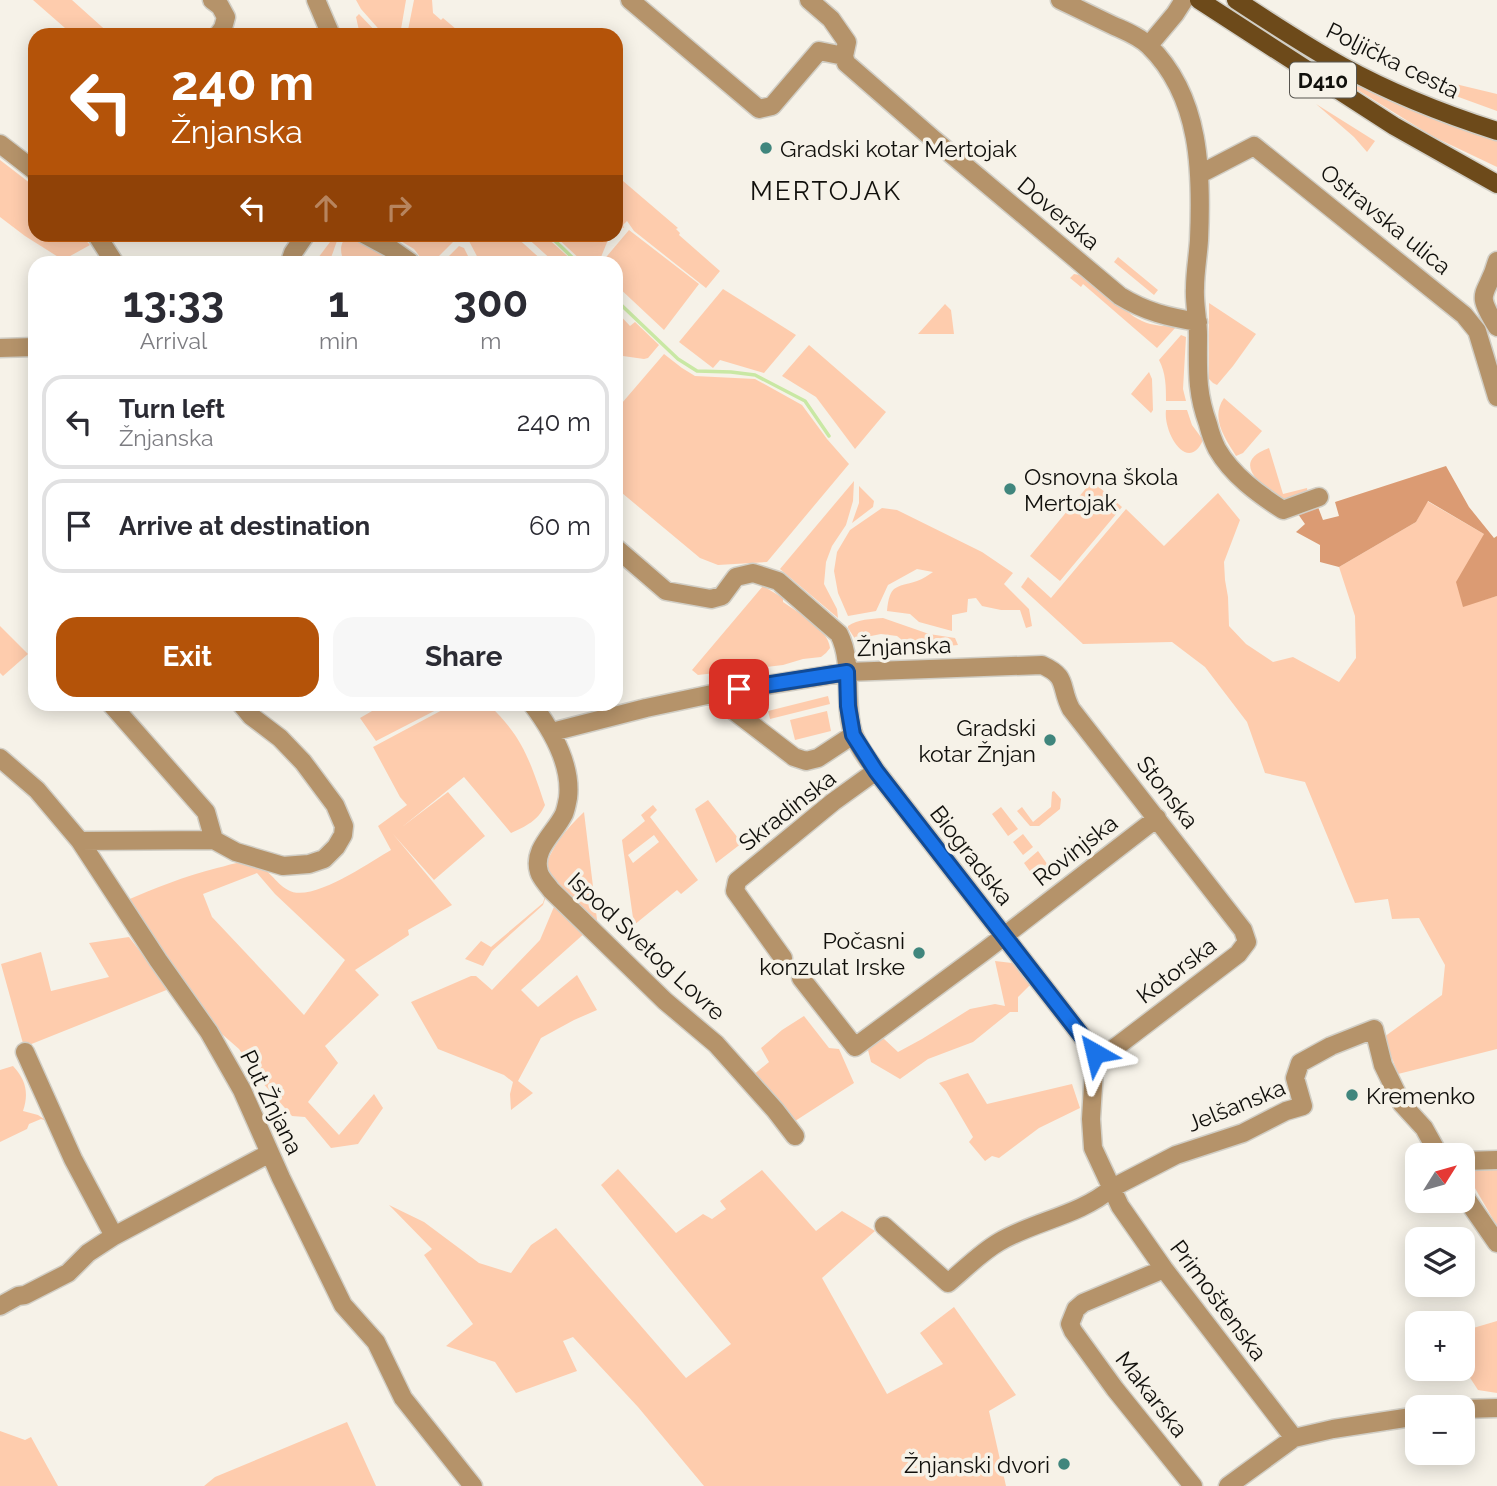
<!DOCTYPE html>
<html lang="en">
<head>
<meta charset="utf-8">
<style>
  :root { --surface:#fff; --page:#f7f7f7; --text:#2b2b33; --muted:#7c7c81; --line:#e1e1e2; --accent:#b45309 }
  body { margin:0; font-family:Raleway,sans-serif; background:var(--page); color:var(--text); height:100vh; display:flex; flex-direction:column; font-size:26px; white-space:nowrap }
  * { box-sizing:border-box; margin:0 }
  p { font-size:23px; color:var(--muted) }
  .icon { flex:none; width:38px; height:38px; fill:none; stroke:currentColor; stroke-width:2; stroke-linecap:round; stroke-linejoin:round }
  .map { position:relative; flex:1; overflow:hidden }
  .drawer { position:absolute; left:28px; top:256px; width:595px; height:455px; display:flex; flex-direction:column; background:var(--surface); border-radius:21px; box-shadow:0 4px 18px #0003 }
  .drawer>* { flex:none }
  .banner { position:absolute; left:28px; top:28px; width:595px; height:214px; border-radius:21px; box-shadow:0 4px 18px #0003; background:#b45309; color:#fff; overflow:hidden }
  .needle { width:46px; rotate:53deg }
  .controls { position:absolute; left:1405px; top:1143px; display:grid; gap:14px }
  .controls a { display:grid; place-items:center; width:70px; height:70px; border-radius:14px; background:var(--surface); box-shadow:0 4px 18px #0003; font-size:35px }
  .pin { position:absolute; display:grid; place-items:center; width:60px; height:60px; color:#fff; margin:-30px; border-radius:14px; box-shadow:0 4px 10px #0006 }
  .me { position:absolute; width:77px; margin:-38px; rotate:323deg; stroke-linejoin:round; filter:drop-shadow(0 0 5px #0008) }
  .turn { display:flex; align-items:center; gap:24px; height:147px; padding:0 28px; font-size:32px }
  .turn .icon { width:91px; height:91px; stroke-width:2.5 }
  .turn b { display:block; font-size:49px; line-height:60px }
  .lanes { display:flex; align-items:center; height:66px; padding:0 28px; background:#0003; justify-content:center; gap:35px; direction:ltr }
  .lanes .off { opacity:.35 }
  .eta { display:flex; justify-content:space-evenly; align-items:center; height:119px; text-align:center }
  .eta b { font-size:42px; font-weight:700; line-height:49px }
  .cta { display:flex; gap:14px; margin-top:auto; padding:14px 28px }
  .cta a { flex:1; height:80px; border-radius:21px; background:var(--accent); color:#fff; font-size:28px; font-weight:700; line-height:80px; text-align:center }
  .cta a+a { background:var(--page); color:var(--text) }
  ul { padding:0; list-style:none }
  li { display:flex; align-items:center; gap:21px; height:94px; margin:0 14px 10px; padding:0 14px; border:4px solid var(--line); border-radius:21px }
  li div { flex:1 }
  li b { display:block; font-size:26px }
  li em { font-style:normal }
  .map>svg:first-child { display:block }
</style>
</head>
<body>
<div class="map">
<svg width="1497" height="1486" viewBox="0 0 1497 1486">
  <rect width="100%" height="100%" fill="#f6f2e8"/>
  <!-- green -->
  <path fill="#feccad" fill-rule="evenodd" d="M 33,0 L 72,0 L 111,35 L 73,35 Z
    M 356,0 L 406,0 L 400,35 L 384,35 L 361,9 Z
    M 414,0 L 432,0 L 433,13 L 441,20 L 443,18 L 463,35 L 407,35 Z
    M 359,14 L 379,35 L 360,35 L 356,17 Z
    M 1322,63 L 1423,113 L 1497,140 L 1497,167 L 1432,136 L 1319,66 Z
    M 1447,82 L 1497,94 L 1497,111 L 1442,91 L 1440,87 Z
    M 1316,104 L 1375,141 L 1367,152 L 1354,137 Z
    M 0,160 L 35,187 L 35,234 L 81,235 L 90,245 L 63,260 L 25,236 L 0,217 Z
    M 616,175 L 678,228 L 676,229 L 680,233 L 679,235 L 720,271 L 706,288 L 634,231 L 627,221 L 623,225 L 624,228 L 616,226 Z
    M 629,230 L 699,284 L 664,330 L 616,285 L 616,262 L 602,262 Z
    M 391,235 L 447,235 L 454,237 L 454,241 L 433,262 L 424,262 L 414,249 Z
    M 507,235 L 514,235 L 544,262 L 480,262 L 469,241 L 498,238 Z
    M 524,235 L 544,235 L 574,262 L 554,262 Z
    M 554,235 L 610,235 L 599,262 L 583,262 Z
    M 348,236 L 388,255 L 396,262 L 344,262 C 340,252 339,243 348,236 Z
    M 339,237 C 334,246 334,254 328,262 L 315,262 L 333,238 Z
    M 459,246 L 464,248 L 470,260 L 464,262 L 443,262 Z
    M 1118,257 L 1158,290 L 1154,295 L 1114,262 Z
    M 1074,274 C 1099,276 1119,311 1142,321 C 1153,326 1164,326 1176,327 L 1157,348 L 1083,284 L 1081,287 L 1070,278 Z
    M 723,289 L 796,335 L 764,373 L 720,360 L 713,368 L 679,342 Z
    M 1209,303 L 1256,334 L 1233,366 L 1217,385 L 1213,383 L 1209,379 Z
    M 945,304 L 951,310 L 954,334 L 918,334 Z
    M 616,311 L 630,326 L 635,322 L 659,345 L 648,358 L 644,359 L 616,355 L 616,341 L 619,338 L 616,336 Z
    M 1181,335 L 1186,337 L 1183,389 L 1186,401 L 1166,401 C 1166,387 1166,373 1159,360 Z
    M 809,345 L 886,412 L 855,449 L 816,397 L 782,376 Z
    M 664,354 L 682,368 L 695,376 L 755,379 L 802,405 L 827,439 L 849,464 L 767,562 L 718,565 L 700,558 L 616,488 L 616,410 Z
    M 1149,372 L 1152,379 L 1153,410 L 1151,413 L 1131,394 Z
    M 1224,398 L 1262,431 L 1243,453 L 1236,456 C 1225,438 1210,418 1224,398 Z
    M 1166,410 L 1187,410 L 1192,425 L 1203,440 C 1188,474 1163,433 1166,410 Z
    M 1269,448 L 1283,494 L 1307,488 L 1308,496 L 1307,498 L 1281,501 C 1264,486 1228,463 1269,448 Z
    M 854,481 L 853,501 L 846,525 L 832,546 L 826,562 L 824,584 L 837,609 L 838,618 L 780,569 Z
    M 1092,481 L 1122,507 L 1060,581 L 1030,556 Z
    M 859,486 L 874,501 L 873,507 L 852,523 L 859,503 Z
    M 1218,493 L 1240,520 L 1224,562 L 1225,580 L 1228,597 L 1229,626 L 1246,644 L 1273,662 L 1293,657 L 1339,682 L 1356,658 L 1355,616 L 1339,567 L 1416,522 L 1427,501 L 1484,534 L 1463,606 L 1497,596 L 1497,1049 L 1398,1074 L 1384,1037 L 1442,995 L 1445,965 L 1419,918 L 1392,919 L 1388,899 L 1355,903 L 1305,782 L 1265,773 L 1247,722 L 1205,667 L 1172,642 L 1083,644 L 1021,587 L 1028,577 L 1051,598 L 1126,509 L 1164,546 Z
    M 882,508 L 897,510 L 982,552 L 1013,573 L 1004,584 L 1029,609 L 1032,626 L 1026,628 L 1020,610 L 1001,610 L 982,606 L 976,598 L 968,599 L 967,612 L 952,615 L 952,631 L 919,622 L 910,614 L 887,611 C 890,584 895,588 917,581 C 923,579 928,575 933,572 L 917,569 L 888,585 L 876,611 L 848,616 L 838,593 L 834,571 L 837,552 L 850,530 Z
    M 763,586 L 783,598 L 783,602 C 798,613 828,628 830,648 L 826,653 L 821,657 L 803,659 L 783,665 L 698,675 L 692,670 Z
    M 883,618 L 929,634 L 955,638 L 958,645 L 928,648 L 907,644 L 897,636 L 881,634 L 866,637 L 862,644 L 859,645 L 848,628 L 848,626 C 858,619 871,619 883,618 Z
    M 0,626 L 28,654 L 3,676 L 0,673 Z
    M 828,696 L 830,704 L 770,719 L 768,711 Z
    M 384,704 L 436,704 L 440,708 L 376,741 L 360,718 Z
    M 443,704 L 488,704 C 523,737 530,761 545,805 C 538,821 526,826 511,833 L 464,777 L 402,827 L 448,792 L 485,836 L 434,880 L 393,834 L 452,905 L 408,930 L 409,935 L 355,970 L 379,995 L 325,1046 L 338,1063 L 308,1102 L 339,1135 L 374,1094 L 383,1108 L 358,1144 L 331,1148 L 305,1117 L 292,1116 L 261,1081 L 239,1049 L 215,1028 L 125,901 C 155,888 185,876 217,868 C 227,866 238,861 249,863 C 269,866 273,882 288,890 C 311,904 370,862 391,850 L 378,826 L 407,805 L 400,797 L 373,747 L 446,708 ZM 257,873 L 275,894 L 345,960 L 304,1015 L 212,917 L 203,894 Z
    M 827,711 L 831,731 L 795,740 L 790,720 Z
    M 1054,791 L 1061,799 L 1060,809 L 1039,826 L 1030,826 L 1017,811 L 1022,807 L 1033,822 L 1051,807 L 1052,792 Z
    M 708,800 L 742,843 L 716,863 L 695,809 Z
    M 653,805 L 657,810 L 650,817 L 698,880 L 681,894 L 677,890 L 634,925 L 622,840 L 645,821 L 641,815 ZM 654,835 L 659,842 L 633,863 L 628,855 Z
    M 1001,807 L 1018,829 L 1008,836 L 992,814 Z
    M 584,812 L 598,928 L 544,872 C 550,848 566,829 584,812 Z
    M 1023,834 L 1033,847 L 1023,855 L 1013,842 Z
    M 1038,851 L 1050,868 L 1050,871 L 1039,880 L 1036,880 L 1024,863 Z
    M 537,883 L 546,896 L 543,905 L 492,951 L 483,966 L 465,959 L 481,941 L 491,947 L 543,903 L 545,896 Z
    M 556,902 L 586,932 L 521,990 L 538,1007 L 577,975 L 597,1010 L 574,1020 L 541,1038 L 518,1081 L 533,1093 L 511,1110 L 510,1094 L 513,1082 L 504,1075 L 438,1049 L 411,1002 L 471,976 L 476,976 L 492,990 L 540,940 Z
    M 129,937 L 169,989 L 24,1047 L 1,964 L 41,952 L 51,991 L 109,977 L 89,943 Z
    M 995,961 L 1012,963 L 1030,985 L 1018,997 L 1018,1012 L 1010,1012 L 973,1042 L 928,1059 L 900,1079 L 871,1062 L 868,1050 L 883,1038 L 898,1052 L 922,1039 L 970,1009 L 995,1004 L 1005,1006 Z
    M 804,1016 L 829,1048 L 839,1049 L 854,1083 L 792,1123 L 752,1076 L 769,1062 L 761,1048 L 782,1030 Z
    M 13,1066 C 26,1080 29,1093 23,1111 L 38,1115 L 47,1121 L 41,1119 L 29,1124 L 27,1129 L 0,1142 L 0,1070 Z
    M 968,1073 L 987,1104 L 1072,1084 L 1080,1108 L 1039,1128 L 999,1158 L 992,1156 L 985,1161 L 969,1142 L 973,1137 L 946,1091 L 939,1083 Z
    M 618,1169 L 676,1233 L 703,1214 L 712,1219 L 726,1209 L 720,1201 L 762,1170 L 816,1231 L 842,1211 L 875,1231 L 822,1278 L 887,1394 L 943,1364 L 920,1333 L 954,1307 L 1016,1395 L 989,1411 L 1006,1486 L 704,1486 L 638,1407 L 573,1337 L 563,1341 L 577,1371 L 516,1393 L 495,1362 L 446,1346 L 473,1324 L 424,1255 L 432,1249 L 389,1205 L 424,1222 L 479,1263 L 511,1273 L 531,1245 L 556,1228 L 686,1378 L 731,1344 L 601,1185 Z
    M 1497,1170 L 1497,1226 L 1465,1171 Z
    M 1497,1321 L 1497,1393 L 1478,1390 L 1463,1367 L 1463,1331 Z
    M 347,1422 L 376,1486 L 204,1486 L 215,1477 Z
    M 0,1431 L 25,1440 L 31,1437 L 58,1486 L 0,1486 Z"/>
  <!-- forest -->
  <path fill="#db9b73" d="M 1446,466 L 1469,507 L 1494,538 L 1497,536 L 1497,596 L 1463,607 L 1456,582 L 1484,534 L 1428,501 L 1416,522 L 1339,567 L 1320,562 L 1320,545 L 1296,532 L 1305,524 L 1298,514 L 1318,507 L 1323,520 L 1339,516 L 1335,502 Z"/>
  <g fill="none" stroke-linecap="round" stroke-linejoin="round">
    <!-- stream -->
    <path stroke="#c9e8a4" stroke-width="3.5" d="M 548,234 L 577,262
      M 616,300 L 678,359 L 697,371 L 731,372 L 755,375 L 805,401 L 829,436"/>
    <!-- minor casing -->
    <g stroke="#d1cec5" stroke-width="21">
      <path id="minor" d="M 212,0 L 220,6 L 226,17 L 223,28 L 218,35
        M 316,0 L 331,35
        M 630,0 L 759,109 L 772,106 L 819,51 L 844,56
        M 809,0 L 831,19 L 847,42 L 844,56 L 846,63 L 932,138 L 1120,296 C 1146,312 1168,317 1198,322
        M 1060,0 C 1077,8 1095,17 1112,25 C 1125,31 1139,36 1149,46 C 1201,97 1202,172 1199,240 C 1198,256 1195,272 1195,288 C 1194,303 1198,319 1198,335 C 1198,370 1196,391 1208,424 C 1210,432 1213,441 1217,449 C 1232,475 1258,494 1283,510 L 1319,497
        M 1149,45 L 1175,14 L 1184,0
        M 0,144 L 35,171
        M 1200,174 L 1254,146 L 1464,315 L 1477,331 L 1497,397
        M 96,234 L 114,262
        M 364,234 L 390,248 L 410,262
        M 1497,261 C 1487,298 1473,289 1497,327
        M 290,262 L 293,253 L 306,234
        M 0,348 L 35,347
        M 616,548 L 666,591 L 711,599 L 722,596 L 736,577 L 753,573 L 778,581 L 839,634 C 854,664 843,701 853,733 C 857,746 868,759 876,771 L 1095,1053
        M 712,694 L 794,757 L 806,761 L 818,758 L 853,735
        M 111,704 L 206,812 L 214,840
        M 532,704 C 551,729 572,764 568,798 C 567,803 566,809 564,814 C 555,833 532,849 539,872 C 541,879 547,884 551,890 L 665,1001 L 716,1044 L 775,1110 L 795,1136
        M 552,732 L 646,708 L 712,694 L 847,672 L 1042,665 C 1069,677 1059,686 1071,709 L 1243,930 L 1247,942 L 1238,954 L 1112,1050 L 1095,1053
        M 0,758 L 37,790 L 80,841 L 158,960 L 209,1032 L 242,1090 L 281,1178 L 343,1305 L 376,1342 L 403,1398 L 473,1486
        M 80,841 L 214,840 L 236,852 L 283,866 L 309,864 L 324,859 L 336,847 L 343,835 L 344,826 L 335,805 L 303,762 L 280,738 L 251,716 L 241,704
        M 783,958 L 735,891 L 737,881 L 833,802 L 876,771
        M 801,978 L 855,1047 L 986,950 L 1157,818
        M 25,1052 L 73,1159 L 114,1236
        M 1095,1053 L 1091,1119 L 1093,1148 L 1120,1206 L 1164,1269 L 1294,1438
        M 1463,1161 L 1497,1160
        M 1463,1194 L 1497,1243
        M 884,1226 L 948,1283 C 964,1270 980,1253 999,1242 C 1034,1221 1079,1216 1112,1188 L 1176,1155 L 1243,1133 L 1286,1111 L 1303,1106 L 1295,1078 L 1300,1063 L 1331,1046 L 1374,1029 L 1383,1065 L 1402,1104 L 1424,1128 L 1439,1155
        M 1164,1269 L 1083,1303 L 1076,1309 L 1070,1324 L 1073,1331 L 1115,1389 L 1193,1486
        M 0,1306 L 18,1296 L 25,1295 L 68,1273 L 88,1253 L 114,1236 L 270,1153
        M 1463,1409 L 1497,1408
        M 1228,1486 L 1294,1438 L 1333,1429 L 1418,1416"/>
    </g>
    <!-- major casing -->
    <g stroke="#d1cec5" stroke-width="21">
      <path id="major" d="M 1199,0 L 1394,126 L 1497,184
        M 1236,0 C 1271,23 1306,46 1342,66 C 1391,93 1444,114 1497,131"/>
    </g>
    <!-- minor -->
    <use href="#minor" stroke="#b5936a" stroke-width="18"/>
    <!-- major -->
    <use href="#major" stroke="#6d4a1a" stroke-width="18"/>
  </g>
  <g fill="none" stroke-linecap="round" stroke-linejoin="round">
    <!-- route casing -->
    <g stroke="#114b97" stroke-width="18">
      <path id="route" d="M 739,689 L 847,672 L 848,706 L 853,735 L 876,771 L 1095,1053"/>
    </g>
    <!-- route -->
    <use href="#route" stroke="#1a73e8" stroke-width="12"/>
  </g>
  <!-- markers -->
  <g fill="#40867d" stroke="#f6f2e8" stroke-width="2.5">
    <circle cx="766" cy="148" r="7"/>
    <circle cx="1010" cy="489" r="7"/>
    <circle cx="1050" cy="740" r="7"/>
    <circle cx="919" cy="953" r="7"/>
    <circle cx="1352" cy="1095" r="7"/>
    <circle cx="1064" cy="1464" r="7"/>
  </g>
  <g text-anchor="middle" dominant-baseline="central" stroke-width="7" stroke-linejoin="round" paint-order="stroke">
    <!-- shield labels -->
    <rect fill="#f6f2e8" stroke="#56544e" stroke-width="2" x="1290" y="62.5" width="66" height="35" rx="5"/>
    <g font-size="21" font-weight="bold" fill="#11100c">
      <text x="1323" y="80">D410</text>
    </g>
    <!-- street labels -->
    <g font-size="23" fill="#11100c" stroke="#f6f2e8">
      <text transform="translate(1393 60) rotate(26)">Poljička cesta</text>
      <text transform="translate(1059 213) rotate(40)">Doverska</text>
      <text transform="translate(1386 219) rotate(39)">Ostravska ulica</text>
      <text transform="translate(904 646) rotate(-2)">Žnjanska</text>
      <text transform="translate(1168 792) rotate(52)">Stonska</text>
      <text transform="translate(787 810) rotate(-38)">Skradinska</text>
      <text transform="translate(1075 850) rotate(-38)">Rovinjska</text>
      <text transform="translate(972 855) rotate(52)">Biogradska</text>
      <text transform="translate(647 946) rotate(43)">Ispod Svetog Lovre</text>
      <text transform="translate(1176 970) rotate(-37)">Kotorska</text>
      <text transform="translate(272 1102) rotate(64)">Put Žnjana</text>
      <text transform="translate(1236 1105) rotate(-22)">Jelšanska</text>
      <text transform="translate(1219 1300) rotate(53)">Primoštenska</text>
      <text transform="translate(1152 1394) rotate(52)">Makarska</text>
    </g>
    <!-- poi labels -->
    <g font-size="23" fill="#11100c" stroke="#f6f2e8" text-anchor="start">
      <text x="780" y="148">Gradski kotar Mertojak</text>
      <text x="1024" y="476">Osnovna škola<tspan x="1024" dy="26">Mertojak</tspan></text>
      <text x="1036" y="727" text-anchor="end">Gradski<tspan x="1036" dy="26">kotar Žnjan</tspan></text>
      <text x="905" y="940" text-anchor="end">Počasni<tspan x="905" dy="26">konzulat Irske</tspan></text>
      <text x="1366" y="1095">Kremenko</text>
      <text x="1050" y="1464" text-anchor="end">Žnjanski dvori</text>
    </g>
    <!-- quarter labels -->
    <g font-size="26" letter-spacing="2" fill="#11100c" stroke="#f6f2e8">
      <text x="826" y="191">MERTOJAK</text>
    </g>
  </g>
</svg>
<div class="controls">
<a><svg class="needle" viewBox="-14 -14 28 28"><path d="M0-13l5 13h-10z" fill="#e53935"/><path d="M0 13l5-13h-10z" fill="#7c7c81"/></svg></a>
<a><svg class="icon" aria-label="layers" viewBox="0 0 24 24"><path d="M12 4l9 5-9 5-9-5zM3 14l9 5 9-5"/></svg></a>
<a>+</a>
<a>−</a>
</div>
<div class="pin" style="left:739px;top:689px;background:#d93025"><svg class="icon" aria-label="arrive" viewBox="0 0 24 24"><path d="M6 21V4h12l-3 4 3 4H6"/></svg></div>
<svg class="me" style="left:1095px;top:1053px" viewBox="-20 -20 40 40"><path d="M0-17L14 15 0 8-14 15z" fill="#1a73e8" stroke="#fff" stroke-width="4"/></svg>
<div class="banner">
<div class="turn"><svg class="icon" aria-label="left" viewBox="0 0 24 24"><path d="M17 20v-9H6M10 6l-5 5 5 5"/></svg><div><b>240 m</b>Žnjanska</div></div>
<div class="lanes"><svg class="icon" aria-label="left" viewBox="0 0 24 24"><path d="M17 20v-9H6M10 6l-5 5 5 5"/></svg><svg class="icon off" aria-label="ahead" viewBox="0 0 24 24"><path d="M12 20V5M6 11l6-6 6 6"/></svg><svg class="icon off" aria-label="right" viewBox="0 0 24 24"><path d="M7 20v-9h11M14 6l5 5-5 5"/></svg></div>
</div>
<section class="drawer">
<div class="eta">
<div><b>13:33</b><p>Arrival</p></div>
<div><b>1</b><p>min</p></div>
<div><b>300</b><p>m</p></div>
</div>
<ul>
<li><svg class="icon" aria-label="left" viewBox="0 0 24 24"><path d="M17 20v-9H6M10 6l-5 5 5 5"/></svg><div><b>Turn left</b><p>Žnjanska</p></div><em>240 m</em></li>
<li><svg class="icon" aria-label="arrive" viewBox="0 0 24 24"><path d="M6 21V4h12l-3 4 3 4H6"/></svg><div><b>Arrive at destination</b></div><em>60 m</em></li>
</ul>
<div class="cta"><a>Exit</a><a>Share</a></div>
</section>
</div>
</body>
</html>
